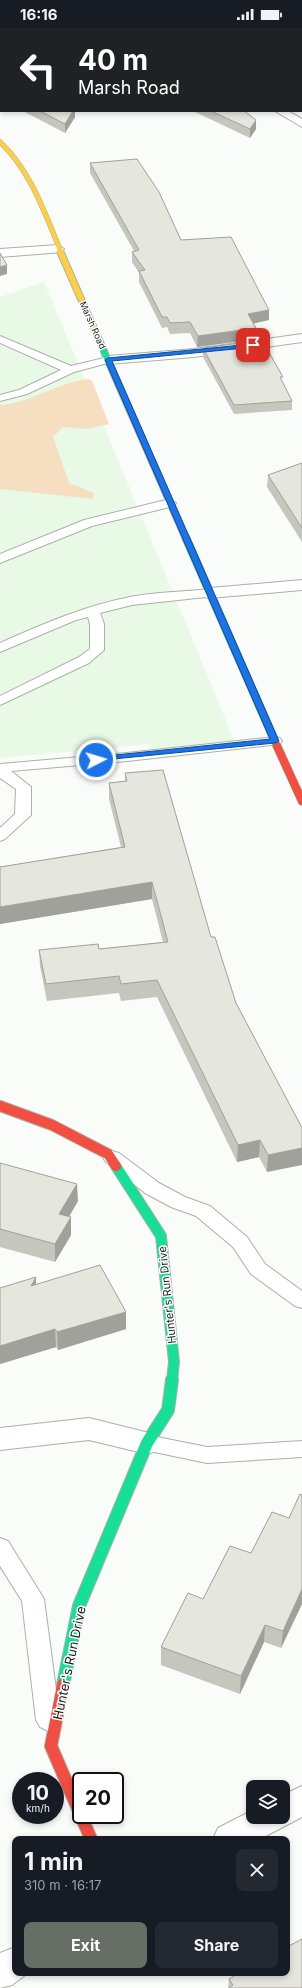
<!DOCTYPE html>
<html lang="en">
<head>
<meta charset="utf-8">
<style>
  :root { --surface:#171b24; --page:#242831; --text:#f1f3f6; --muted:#9ea1a6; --accent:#676e65 }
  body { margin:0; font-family:Inter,sans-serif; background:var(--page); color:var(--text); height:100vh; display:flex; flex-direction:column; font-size:15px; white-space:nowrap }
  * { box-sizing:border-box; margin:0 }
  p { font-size:13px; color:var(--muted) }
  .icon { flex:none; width:22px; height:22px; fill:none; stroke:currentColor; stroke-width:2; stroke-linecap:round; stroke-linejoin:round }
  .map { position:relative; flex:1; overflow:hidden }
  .side { position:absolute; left:12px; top:1808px; width:278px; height:140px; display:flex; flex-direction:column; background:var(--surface); border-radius:8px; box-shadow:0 2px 6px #0003 }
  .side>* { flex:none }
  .guide { position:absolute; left:0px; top:0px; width:302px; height:84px; box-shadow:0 2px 6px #0003; background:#202124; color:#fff; overflow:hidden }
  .buttons { position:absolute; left:246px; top:1752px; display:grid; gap:8px }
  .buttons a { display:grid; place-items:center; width:44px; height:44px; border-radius:8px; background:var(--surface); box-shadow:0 2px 6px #0003; font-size:20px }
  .speed { position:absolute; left:12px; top:1744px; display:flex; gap:8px; font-size:20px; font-weight:700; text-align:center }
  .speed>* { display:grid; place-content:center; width:52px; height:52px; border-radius:50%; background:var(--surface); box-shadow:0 2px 6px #0003; line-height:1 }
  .speed small { font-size:10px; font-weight:400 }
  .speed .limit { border:2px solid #111; border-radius:6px; background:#fff; color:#111 }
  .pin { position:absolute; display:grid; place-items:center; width:34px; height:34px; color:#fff; margin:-17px; border-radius:8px; box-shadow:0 2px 6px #0006 }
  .me { position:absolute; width:44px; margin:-22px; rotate:85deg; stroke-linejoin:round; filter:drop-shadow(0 0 3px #0008) }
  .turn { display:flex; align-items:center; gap:14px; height:84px; padding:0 12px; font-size:18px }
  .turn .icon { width:52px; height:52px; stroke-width:2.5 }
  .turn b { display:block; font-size:28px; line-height:34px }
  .round { display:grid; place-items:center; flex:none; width:42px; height:42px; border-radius:8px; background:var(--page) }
  .summary { display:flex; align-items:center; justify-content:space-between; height:68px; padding:0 12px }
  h1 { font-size:24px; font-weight:700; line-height:30px }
  .action { display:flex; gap:8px; margin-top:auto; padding:8px 12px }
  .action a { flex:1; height:46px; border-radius:8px; background:var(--accent); color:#fff; font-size:16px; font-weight:700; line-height:46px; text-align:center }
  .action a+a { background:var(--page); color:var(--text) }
  .status { display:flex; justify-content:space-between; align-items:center; height:28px; padding:0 20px; background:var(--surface); direction:ltr }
  .status svg { height:11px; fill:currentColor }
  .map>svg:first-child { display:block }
</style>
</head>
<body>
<div class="status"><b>16:16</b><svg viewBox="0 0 49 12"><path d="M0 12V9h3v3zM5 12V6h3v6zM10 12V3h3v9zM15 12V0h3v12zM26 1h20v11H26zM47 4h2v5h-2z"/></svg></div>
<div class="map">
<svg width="302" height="1960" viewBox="0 0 302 1960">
  <rect width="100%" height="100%" fill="#f9fcf8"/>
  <!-- built -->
  <path fill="#e8fae5" d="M 44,254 L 189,603 L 236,717 L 154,727 L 151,716 L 0,730 L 0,269 Z"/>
  <!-- green -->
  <path fill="#f5dfc0" d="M 89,351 L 92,353 L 109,396 L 87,401 L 63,399 L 53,409 L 69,455 L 94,465 L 93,471 L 0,461 L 0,377 C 31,375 58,354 89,351 Z"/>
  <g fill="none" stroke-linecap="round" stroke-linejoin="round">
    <!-- lane casing -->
    <g stroke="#abb0a9" stroke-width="2">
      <path id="lane" d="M 0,308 L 71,338 L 108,329 L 113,332 L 112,334 L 74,344 L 27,366 L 0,373 L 0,367 L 19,362 L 61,342 L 0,315 Z
        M 170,471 L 176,475 L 174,478 L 92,498 L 0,535 L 0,526 L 84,492 Z
        M 210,561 L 215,562 L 217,565 L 215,568 L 132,577 L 100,585 L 104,596 L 104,622 L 89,635 L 0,677 L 0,668 L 79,629 L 90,621 L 90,596 L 88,589 L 76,592 L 0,624 L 0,615 C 43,596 84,578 130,569 C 156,564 184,564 210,561 Z
        M 275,709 L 280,710 L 282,713 L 280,716 L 127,733 L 11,743 L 31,759 L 31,787 L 5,811 L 0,813 L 0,800 L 15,786 L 16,761 L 0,750 L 0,736 L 127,725 Z
        M 112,1123 L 119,1125 L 159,1155 L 185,1169 L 210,1178 L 247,1209 L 265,1236 L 302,1263 L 302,1280 L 295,1278 L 251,1246 L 233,1219 L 196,1188 L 171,1179 L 145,1165 L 105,1133 L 103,1129 L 105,1125 Z
        M 147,1407 L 207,1419 L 302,1413 L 302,1429 L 207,1435 L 140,1421 L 136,1415 L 140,1409 Z
        M 0,1510 L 8,1513 L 44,1571 L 60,1692 L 56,1699 L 48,1703 L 40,1699 L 36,1692 L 22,1573 L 0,1538 Z"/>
    </g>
    <!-- street casing -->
    <g stroke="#abb0a9" stroke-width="2">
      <path id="street" d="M 275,83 L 288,83 L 302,91 L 302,99 Z
        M 58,217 L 64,221 L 62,224 L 0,229 L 0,221 Z
        M 302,306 L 302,314 L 194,329 L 108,336 L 103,335 L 101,332 L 103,329 L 108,328 L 194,321 Z
        M 302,552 L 302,562 L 210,570 L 204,569 L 202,565 L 204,561 L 210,560 Z
        M 89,1390 L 157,1407 L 161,1415 L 157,1423 L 147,1426 L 89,1412 L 0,1422 L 0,1400 Z
        M 302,1758 L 302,1789 L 260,1811 L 213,1811 L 218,1800 L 253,1782 L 253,1789 L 283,1789 L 283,1767 Z
        M 15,1919 L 15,1945 L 28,1945 L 12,1957 L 0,1960 L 0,1925 Z"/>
    </g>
    <!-- fast-far3 casing -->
    <g stroke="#abb0a9" stroke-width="8">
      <path id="fast-far3" d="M 99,312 L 186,511"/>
    </g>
    <!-- fast-far2 casing -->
    <g stroke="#abb0a9" stroke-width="9">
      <path id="fast-far2" d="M 186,510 L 277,718"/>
    </g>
    <!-- fast-far1 casing -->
    <g stroke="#abb0a9" stroke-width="12">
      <path id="fast-far1" d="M 116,1138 L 161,1208 L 174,1334 L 172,1353"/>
    </g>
    <!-- fast casing -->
    <g stroke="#abb0a9" stroke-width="14">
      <path id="fast" d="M 63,1657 L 79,1578 L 147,1415 L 168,1382 L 172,1352"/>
    </g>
    <!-- slow-far1 casing -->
    <g stroke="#abb0a9" stroke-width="5.5">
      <path id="slow-far1" d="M 0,114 C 31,143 45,186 61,224"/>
    </g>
    <!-- slow casing -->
    <g stroke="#abb0a9" stroke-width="8">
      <path id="slow" d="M 60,223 L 99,312"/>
    </g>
    <!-- jam-far2 casing -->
    <g stroke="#abb0a9" stroke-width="9">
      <path id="jam-far2" d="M 277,718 L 302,773"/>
    </g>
    <!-- jam-far1 casing -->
    <g stroke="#abb0a9" stroke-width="12">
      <path id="jam-far1" d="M 0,1078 L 52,1097 L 108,1126 L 116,1138"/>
    </g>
    <!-- jam casing -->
    <g stroke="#abb0a9" stroke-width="14">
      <path id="jam" d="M 63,1657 L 51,1718 L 91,1811"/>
    </g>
    <!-- lane -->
    <use href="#lane" fill="#fefffe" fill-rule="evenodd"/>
    <!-- street -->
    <use href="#street" fill="#fefffe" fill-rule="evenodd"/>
    <!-- fast-far3 -->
    <use href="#fast-far3" stroke="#16e098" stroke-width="6"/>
    <!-- fast-far2 -->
    <use href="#fast-far2" stroke="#16e098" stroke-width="8"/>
    <!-- fast-far1 -->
    <use href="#fast-far1" stroke="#16e098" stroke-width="10"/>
    <!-- fast -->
    <use href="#fast" stroke="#16e098" stroke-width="12"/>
    <!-- slow-far1 -->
    <use href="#slow-far1" stroke="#ffcf43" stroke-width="4.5"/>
    <!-- slow -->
    <use href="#slow" stroke="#ffcf43" stroke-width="6"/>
    <!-- jam-far2 -->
    <use href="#jam-far2" stroke="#f24e42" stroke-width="8"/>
    <!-- jam-far1 -->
    <use href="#jam-far1" stroke="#f24e42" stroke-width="10"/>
    <!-- jam -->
    <use href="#jam" stroke="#f24e42" stroke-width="12"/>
  </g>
  <!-- wall -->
  <path fill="#c5c6be" d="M 0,0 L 302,0 L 302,67 L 301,66 L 301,1 L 1,1 L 1,77 L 0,77 Z
    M 23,83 L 75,83 L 75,89 L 65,105 Z
    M 193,83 L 244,83 L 256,92 L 256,101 L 250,110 Z
    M 90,135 L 181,212 L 269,282 L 269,292 L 254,295 L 256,300 L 256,311 L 197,319 L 190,305 L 170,306 L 167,299 L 162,300 L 139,254 L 139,245 L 132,234 L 132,224 L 134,223 L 90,145 Z
    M 203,320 L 283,354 L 292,373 L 292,382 L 234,386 L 203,329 Z
    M 302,435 L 302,514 L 267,459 L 268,447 Z
    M 125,745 L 211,909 L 236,975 L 302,1100 L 267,1144 L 259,1129 L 237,1134 L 157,969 L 121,973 L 119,965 L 47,973 L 40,938 L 39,922 L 99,921 L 163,914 L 152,871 L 0,896 L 0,839 L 121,819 L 109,771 L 109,755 L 125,753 Z
    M 0,1135 L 78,1173 L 69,1189 L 71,1189 L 71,1207 L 55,1234 L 0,1219 Z
    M 36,1249 L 36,1256 L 126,1301 L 58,1322 L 56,1319 L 0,1336 Z
    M 302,1467 L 302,1576 L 281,1620 L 264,1614 L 240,1666 L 161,1637 L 161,1619 L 203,1571 L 289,1490 Z
    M 229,1951 L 302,1960 L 228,1960 Z"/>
  <!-- shaded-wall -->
  <path fill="#a0a19b" d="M 0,3 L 1,3 L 1,11 L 0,12 Z
    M 0,68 L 1,68 L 1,77 L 0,77 Z
    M 73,83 L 75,83 L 75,89 L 65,105 L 65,96 Z
    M 256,92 L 256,101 L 250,110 L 250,101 Z
    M 7,237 L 7,246 L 0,248 L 0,239 Z
    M 269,282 L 269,292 L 248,297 L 248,286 Z
    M 256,300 L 256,311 L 197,319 L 198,308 Z
    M 152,854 L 152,871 L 0,896 L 0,879 Z
    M 260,1112 L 259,1129 L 237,1134 L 238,1117 Z
    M 302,1120 L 302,1137 L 267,1144 L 268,1127 Z
    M 77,1156 L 78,1173 L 60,1204 L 59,1186 Z
    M 71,1189 L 71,1207 L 55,1234 L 55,1216 Z
    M 36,1249 L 36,1267 L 31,1258 Z
    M 126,1284 L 126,1301 L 58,1322 L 57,1304 Z
    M 55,1301 L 56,1319 L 0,1336 L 0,1318 Z
    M 302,1561 L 302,1576 L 281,1620 L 283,1603 Z
    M 265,1597 L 264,1614 L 240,1666 L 241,1648 Z"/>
  <!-- building -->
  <path fill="#e5e6dd" stroke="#a0a19b" d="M 0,0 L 302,0 L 302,58 L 301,58 L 301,1 L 1,1 L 1,3 L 0,3 Z
    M 0,11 L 1,11 L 1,68 L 0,68 Z
    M 40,83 L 73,83 L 65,96 Z
    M 211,83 L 244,83 L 256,92 L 250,101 Z
    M 137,131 L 159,164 L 181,212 L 231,209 L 269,282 L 248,286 L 256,300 L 198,308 L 190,294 L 170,295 L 167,289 L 162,289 L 139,243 L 145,242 L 132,224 L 139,222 L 90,135 Z
    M 0,225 L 7,237 L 0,239 Z
    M 262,312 L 283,349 L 280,349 L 292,373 L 234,377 L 203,320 Z
    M 302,435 L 302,500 L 268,447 Z
    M 163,742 L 211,909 L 215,909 L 236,975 L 302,1100 L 302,1120 L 268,1127 L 260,1112 L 238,1117 L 157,952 L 121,956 L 119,948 L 46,956 L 39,922 L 98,916 L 99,921 L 168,914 L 152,854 L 0,879 L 0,839 L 125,819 L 109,755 L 127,753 L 125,745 Z
    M 0,1135 L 77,1156 L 59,1186 L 71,1189 L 55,1216 L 0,1201 Z
    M 100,1237 L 126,1284 L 57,1304 L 55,1301 L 0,1318 L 0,1260 L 36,1249 L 31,1258 Z
    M 300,1466 L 302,1467 L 302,1561 L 283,1603 L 265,1597 L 241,1648 L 161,1619 L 188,1565 L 203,1571 L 230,1518 L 251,1525 L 272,1484 L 289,1490 Z
    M 302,1911 L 302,1960 L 229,1960 L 233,1957 L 229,1951 L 239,1945 L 287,1945 L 287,1919 Z"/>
  <!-- route -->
  <path fill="#1a73e8" stroke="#114b97" d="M 253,316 L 255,319 L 112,333 L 279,713 L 275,715 L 93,733 L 93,730 L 96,729 L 270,711 L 105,332 L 108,330 Z"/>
  <g text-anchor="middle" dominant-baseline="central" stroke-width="3" stroke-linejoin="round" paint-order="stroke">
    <!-- far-street labels -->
    <g font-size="9" fill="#182116" stroke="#fff">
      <text transform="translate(93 297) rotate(66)">Marsh Road</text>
    </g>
    <!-- street labels -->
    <g font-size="11" fill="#182116" stroke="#fff">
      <text transform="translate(167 1267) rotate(-96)">Hunter's Run Drive</text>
    </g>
    <!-- near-street labels -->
    <g font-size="13" fill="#182116" stroke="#fff">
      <text transform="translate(69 1635) rotate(-78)">Hunter's Run Drive</text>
    </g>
  </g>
</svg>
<div class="buttons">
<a><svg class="icon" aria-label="layers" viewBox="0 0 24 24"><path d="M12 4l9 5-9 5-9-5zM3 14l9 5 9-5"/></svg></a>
</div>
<div class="speed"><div>10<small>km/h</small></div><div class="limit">20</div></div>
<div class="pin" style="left:253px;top:317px;background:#d93025"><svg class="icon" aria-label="arrive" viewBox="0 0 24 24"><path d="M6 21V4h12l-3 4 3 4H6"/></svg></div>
<svg class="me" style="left:96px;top:732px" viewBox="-20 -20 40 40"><circle r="17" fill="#1a73e8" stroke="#fff" stroke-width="3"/><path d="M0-11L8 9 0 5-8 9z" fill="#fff"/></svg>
<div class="guide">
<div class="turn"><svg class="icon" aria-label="left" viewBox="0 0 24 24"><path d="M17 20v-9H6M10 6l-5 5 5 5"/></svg><div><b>40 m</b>Marsh Road</div></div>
</div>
<section class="side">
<div class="summary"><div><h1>1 min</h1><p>310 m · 16:17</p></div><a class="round"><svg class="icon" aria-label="close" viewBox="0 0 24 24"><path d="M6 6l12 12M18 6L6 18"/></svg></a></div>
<div class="action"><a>Exit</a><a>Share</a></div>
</section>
</div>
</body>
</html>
